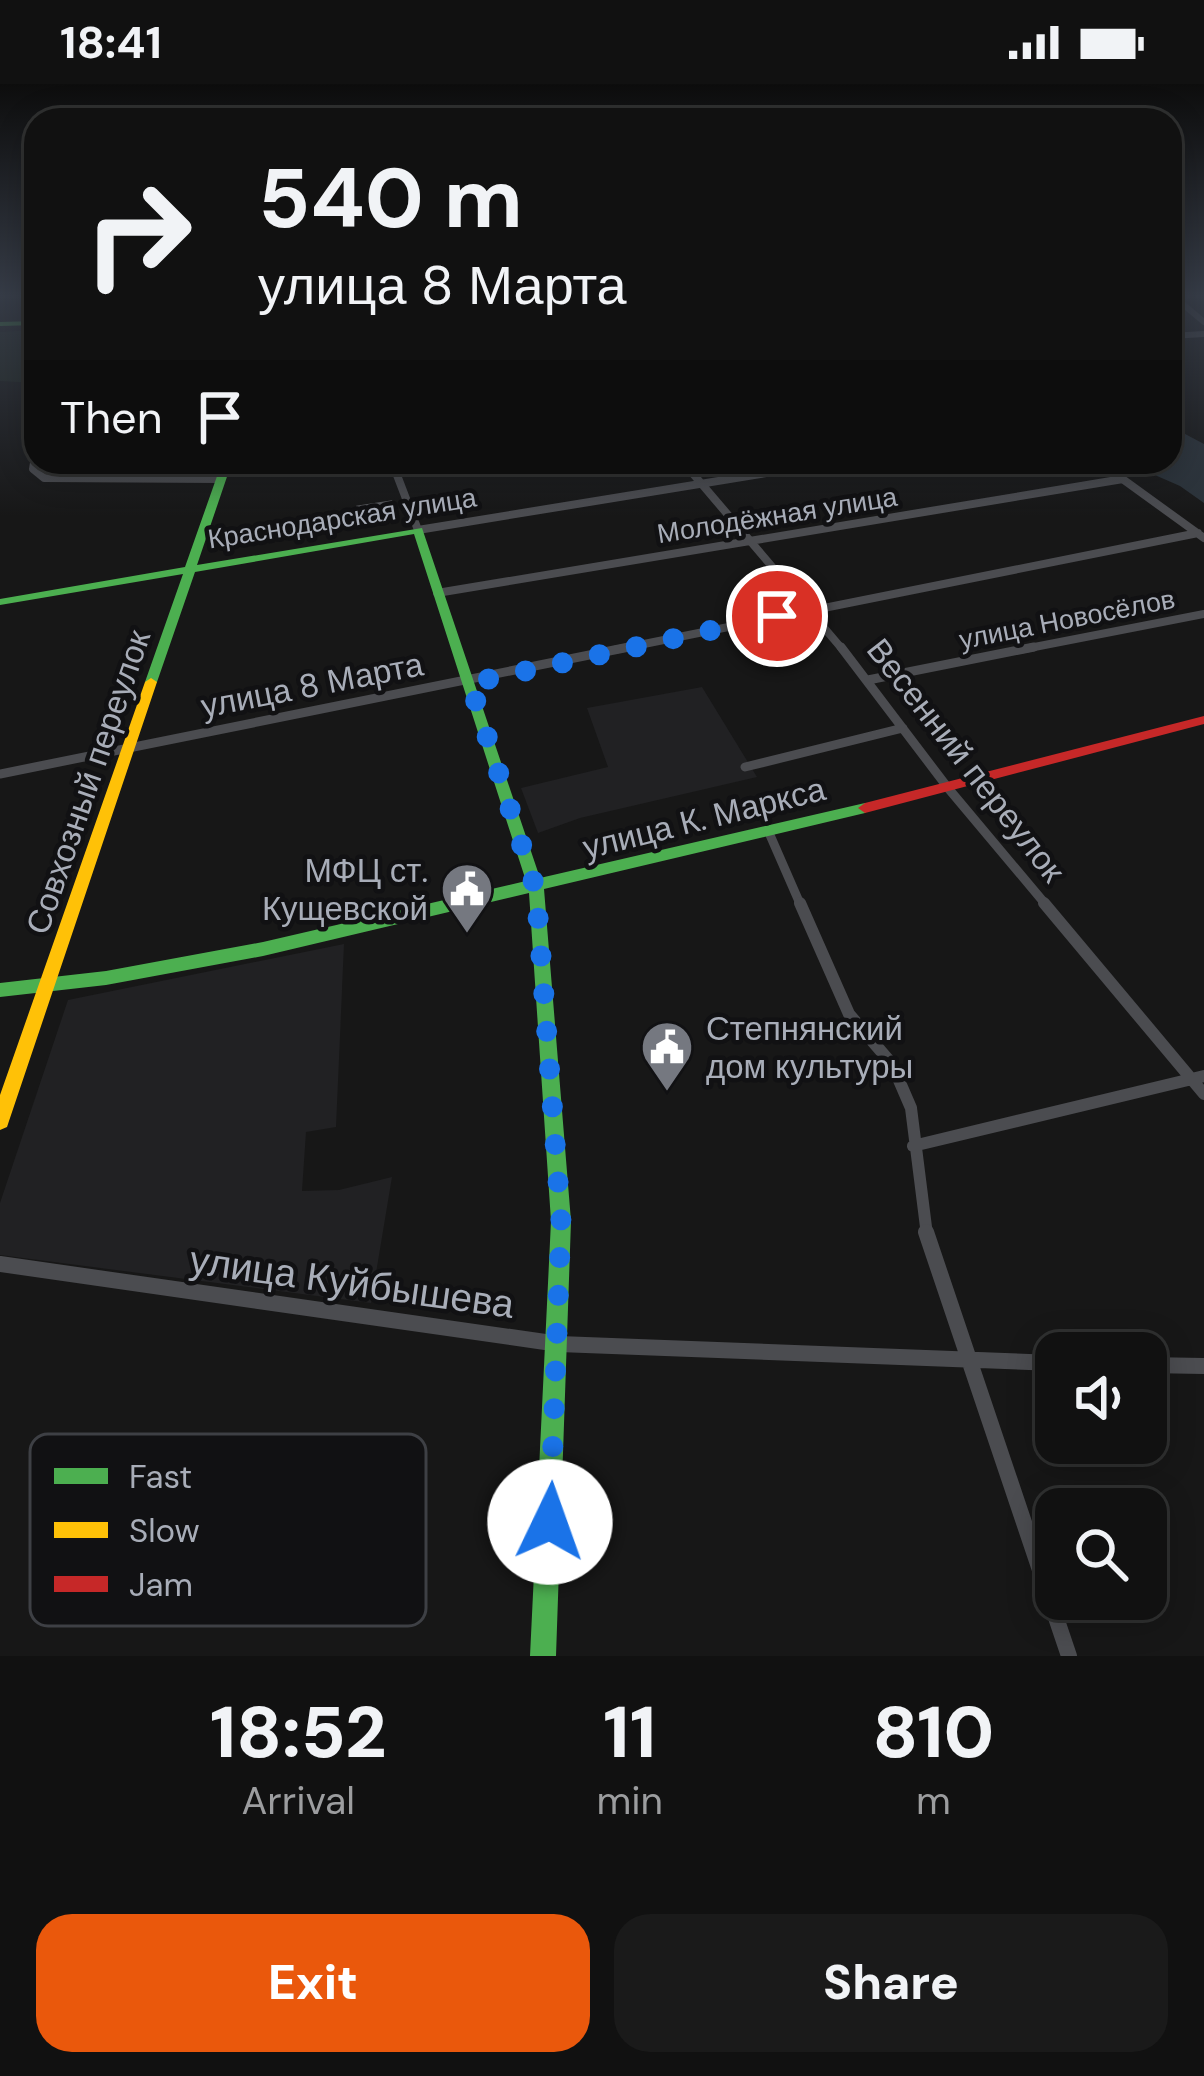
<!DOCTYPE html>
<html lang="en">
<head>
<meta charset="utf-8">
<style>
  :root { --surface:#111; --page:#1a1a1a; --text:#f1f3f6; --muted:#9c9d9f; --line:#303131; --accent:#ea580c }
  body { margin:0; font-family:"DM Sans",sans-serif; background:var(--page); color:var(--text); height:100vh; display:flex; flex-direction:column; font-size:45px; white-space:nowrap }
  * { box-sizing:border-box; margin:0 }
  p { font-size:39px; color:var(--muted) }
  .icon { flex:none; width:66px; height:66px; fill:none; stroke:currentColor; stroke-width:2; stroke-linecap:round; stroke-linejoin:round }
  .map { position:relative; height:1572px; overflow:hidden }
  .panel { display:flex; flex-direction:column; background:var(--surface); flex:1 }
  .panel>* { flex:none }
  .hud { position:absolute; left:24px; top:24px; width:1158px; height:366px; border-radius:36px; box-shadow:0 6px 30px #0003,0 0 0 3px var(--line); background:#111; color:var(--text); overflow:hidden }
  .tools { position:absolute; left:1035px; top:1248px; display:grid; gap:24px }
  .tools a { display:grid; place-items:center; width:132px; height:132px; border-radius:24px; background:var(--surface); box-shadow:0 6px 30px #0003,0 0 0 3px var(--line); font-size:60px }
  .pin { position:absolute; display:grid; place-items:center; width:102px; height:102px; color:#fff; margin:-51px; border:6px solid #fff; border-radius:50%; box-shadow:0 3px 12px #0007 }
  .me { position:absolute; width:132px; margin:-66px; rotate:3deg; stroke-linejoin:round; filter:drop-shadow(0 0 9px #0008) }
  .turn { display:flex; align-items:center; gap:42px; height:252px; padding:0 36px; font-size:54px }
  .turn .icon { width:156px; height:156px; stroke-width:2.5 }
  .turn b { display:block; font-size:84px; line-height:102px }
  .then { display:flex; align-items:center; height:114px; padding:0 36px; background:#0003; gap:24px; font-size:45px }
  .eta { display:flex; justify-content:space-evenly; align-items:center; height:204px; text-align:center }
  .eta b { font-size:72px; font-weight:800; line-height:84px }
  .primary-button { display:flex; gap:24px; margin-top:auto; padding:24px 36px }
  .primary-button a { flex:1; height:138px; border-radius:36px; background:var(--accent); color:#fff; font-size:48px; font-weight:800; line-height:138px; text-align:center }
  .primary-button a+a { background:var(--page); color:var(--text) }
  .status { display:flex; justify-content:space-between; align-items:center; height:84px; padding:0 60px; background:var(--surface); direction:ltr }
  .status svg { height:33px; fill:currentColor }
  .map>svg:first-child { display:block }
</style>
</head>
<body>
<div class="status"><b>18:41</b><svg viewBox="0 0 49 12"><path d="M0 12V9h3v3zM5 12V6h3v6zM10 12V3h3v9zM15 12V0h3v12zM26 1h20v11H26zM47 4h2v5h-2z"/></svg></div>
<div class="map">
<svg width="1204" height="1572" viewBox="0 0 1204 1572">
  <rect width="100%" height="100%" fill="#171717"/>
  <!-- built -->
  <path fill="#212123" d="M 702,603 L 757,693 L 580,734 L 538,749 L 521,704 L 608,683 L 587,624 Z
    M 344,860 L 336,1043 L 306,1048 L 302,1107 L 339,1106 L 392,1093 L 371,1219 L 0,1171 L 0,1119 L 68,916 Z"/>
  <!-- green -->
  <path fill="#1d241e" d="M 36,246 L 36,299 L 0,297 L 0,248 Z"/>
  <!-- water -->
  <path fill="#2a3239" d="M 1170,342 L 1204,360 L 1204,419 L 1180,402 L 1125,378 L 1170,378 Z"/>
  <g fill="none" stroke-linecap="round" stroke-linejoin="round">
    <!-- street-far4 -->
    <path stroke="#4b4c50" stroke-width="6" d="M 1173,212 L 1204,238
      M 24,239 L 36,212
      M 1170,252 L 1204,250"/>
    <!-- street-far3 -->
    <path stroke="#4b4c50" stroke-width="8" d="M 36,366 L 33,385 L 44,394 L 221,395
      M 392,378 L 418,446 L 834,378
      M 683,378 L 843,566
      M 1099,378 L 1204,454
      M 437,509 L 1123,395
      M 614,566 L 1198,449
      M 1019,566 L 1204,530"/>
    <!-- street-far2 -->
    <path stroke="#4b4c50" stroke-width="9" d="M 841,563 L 948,704 L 1047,822
      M 868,596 L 1034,563
      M 745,683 L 903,644
      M 0,690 L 629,563
      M 770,751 L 801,822"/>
    <!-- street-far1 -->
    <path stroke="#4b4c50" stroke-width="12" d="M 800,819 L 849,930 L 892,980 L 911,1024 L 927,1151
      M 1044,819 L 1204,1010
      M 913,1062 L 1204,992"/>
    <!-- street -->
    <path stroke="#4b4c50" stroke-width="16" d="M 926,1148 L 1069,1572
      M 0,1180 L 559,1260 L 1056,1279
      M 1146,1281 L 1204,1282"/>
    <!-- fast -->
    <path fill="#4caf50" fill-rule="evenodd" d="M 36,237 L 36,241 L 0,242 L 0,238 Z
      M 222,378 L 232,378 L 197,481 L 422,444 L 540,794 L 865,719 L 872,724 L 865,729 L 544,805 L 571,1137 L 556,1572 L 530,1572 L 551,1137 L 529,809 L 263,872 L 106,901 L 0,913 L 0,899 L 106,887 L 263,858 L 526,797 L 414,450 L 195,488 L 157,598 L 151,602 L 145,598 L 183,490 L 0,521 L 0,515 L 185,483 Z"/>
    <!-- slow -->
    <path fill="#ffc107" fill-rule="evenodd" d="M 151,594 L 157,598 L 9,1037 L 7,1043 L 0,1046 L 0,1011 L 145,598 Z"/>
    <!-- jam -->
    <path fill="#c62828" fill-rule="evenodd" d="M 1204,632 L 1204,640 L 865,729 L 858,724 L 865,719 Z"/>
  </g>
  <!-- shaded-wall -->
  <path fill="#29292a" d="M 394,429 L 395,435 L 362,440 L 361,434 Z"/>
  <!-- building -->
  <path fill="#49494c" stroke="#58595d" stroke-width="3" d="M 391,418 L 394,429 L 361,434 L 358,423 Z"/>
  <!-- sky -->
  <linearGradient id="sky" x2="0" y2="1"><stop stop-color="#0d0d0d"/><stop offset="0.49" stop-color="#363c47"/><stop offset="1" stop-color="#363c47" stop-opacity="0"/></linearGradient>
  <rect width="1204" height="432" fill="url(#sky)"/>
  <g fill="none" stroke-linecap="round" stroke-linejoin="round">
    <!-- route -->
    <path stroke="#1a73e8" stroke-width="21" stroke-dasharray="0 37.8" d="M 550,1438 L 561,1137 L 536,806 L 470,599 L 777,532"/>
  </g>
  <!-- icons -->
  <defs>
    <g id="civic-pin" transform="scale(2.7)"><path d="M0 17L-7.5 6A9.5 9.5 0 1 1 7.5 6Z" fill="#757880" stroke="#111113"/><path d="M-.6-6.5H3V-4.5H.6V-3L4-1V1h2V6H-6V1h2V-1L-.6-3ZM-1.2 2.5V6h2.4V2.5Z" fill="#fff"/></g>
  </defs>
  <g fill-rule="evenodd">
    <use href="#civic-pin" x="467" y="805"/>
    <use href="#civic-pin" x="667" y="963"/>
  </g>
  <g text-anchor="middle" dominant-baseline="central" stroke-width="9" stroke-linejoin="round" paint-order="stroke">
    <!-- far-street labels -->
    <g font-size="27" fill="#a8adb8" stroke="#111113">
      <text transform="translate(777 431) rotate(-9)">Молодёжная улица</text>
      <text transform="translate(342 434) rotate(-9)">Краснодарская улица</text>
      <text transform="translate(1067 535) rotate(-11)">улица Новосёлов</text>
    </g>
    <!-- street labels -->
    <g font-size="33" fill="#a8adb8" stroke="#111113">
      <text transform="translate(312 601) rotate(-11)">улица 8 Марта</text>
      <text transform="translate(966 676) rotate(52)">Весенний переулок</text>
      <text transform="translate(88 698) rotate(-71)">Совхозный переулок</text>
      <text transform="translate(704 734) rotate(-14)">улица К. Маркса</text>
    </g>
    <!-- poi labels -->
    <g font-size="33" fill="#a8adb8" stroke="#111113" text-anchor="end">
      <text x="428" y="786">МФЦ ст.<tspan x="428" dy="38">Кущевской</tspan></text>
      <text x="706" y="944" text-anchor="start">Степнянский<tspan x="706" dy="38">дом культуры</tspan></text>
    </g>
    <!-- near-street labels -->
    <g font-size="39" fill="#a8adb8" stroke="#111113">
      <text transform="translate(352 1198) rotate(8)">улица Куйбышева</text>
    </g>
  </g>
  <!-- legend -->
  <rect x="30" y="1350" width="396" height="192" rx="18" fill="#111113" stroke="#3e4045" stroke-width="3"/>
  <rect x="54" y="1384" width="54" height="16" fill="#4caf50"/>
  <rect x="54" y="1438" width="54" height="16" fill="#ffc107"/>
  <rect x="54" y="1492" width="54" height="16" fill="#c62828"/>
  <g font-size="33" fill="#a8adb8">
    <text x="129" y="1404">Fast</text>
    <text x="129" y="1458">Slow</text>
    <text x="129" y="1512">Jam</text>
  </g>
</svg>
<div class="tools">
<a><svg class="icon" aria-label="sound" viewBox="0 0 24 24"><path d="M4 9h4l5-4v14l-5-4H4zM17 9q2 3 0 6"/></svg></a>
<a><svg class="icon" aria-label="search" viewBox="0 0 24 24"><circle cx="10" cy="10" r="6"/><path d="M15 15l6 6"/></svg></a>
</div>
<div class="pin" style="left:777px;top:532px;background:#d93025"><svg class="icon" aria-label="arrive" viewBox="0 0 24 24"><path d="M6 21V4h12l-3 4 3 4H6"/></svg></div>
<svg class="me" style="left:550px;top:1438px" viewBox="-20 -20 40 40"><circle r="19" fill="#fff"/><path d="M0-13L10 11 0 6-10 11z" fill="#1a73e8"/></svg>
<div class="hud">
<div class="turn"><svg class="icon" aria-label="right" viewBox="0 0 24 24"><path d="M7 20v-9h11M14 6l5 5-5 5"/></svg><div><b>540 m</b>улица 8 Марта</div></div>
<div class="then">Then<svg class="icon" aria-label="arrive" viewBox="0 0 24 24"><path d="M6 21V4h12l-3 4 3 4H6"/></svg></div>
</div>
</div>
<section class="panel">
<div class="eta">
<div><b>18:52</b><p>Arrival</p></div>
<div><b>11</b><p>min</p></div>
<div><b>810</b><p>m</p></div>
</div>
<div class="primary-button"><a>Exit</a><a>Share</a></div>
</section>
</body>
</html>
